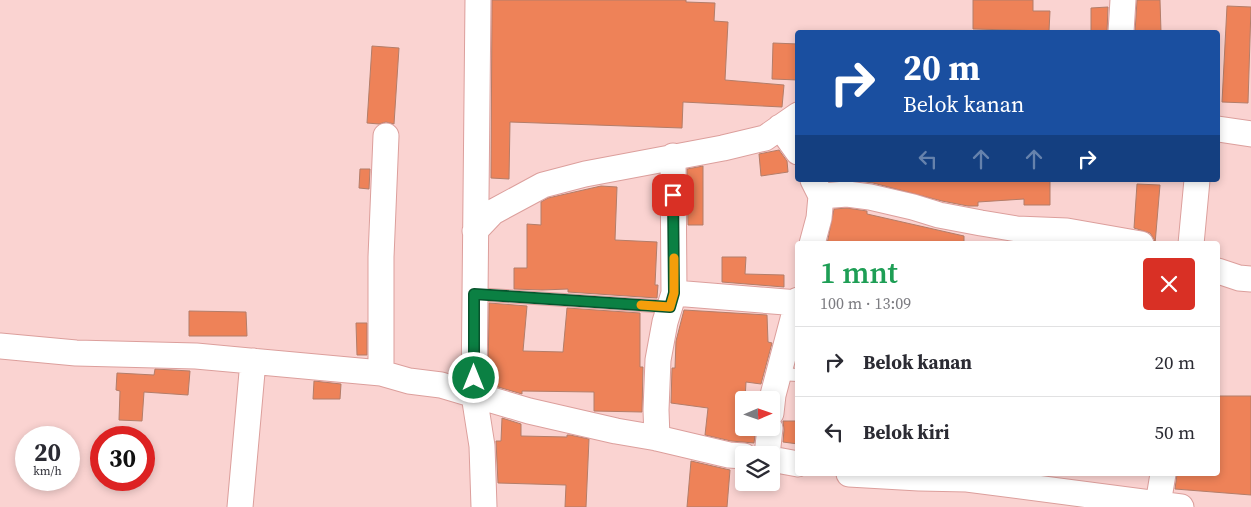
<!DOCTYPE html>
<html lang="id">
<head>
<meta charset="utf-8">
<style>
  :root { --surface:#fff; --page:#f7f7f7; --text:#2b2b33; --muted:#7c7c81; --line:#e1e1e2 }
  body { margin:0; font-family:"Source Serif 4",serif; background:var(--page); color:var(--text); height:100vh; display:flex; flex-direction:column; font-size:19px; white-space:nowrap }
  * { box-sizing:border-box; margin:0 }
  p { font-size:16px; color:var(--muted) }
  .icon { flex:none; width:28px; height:28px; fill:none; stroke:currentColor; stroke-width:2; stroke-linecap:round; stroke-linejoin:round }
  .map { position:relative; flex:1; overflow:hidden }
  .drawer { position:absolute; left:795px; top:241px; width:425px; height:235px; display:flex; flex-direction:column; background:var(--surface); border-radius:5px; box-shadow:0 2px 8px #0003 }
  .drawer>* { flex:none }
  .banner { position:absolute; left:795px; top:30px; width:425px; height:152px; border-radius:5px; box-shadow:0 2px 8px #0003; background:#1a4fa0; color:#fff; overflow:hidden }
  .needle { width:32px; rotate:88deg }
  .tools { position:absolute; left:735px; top:391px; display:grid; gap:10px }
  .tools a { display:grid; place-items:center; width:45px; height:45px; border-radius:5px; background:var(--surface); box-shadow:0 2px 8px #0003; font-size:25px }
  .speed { position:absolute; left:15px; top:426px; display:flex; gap:10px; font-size:25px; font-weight:700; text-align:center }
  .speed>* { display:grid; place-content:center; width:65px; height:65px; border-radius:50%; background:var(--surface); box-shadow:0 2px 8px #0003; line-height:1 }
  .speed small { font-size:12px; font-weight:400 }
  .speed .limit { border:8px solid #d22; background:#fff; color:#111 }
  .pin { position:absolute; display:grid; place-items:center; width:42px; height:42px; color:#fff; margin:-21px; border-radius:10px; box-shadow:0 2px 8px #0006 }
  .me { position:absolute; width:55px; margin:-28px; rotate:0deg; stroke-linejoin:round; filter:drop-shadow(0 0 4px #0008) }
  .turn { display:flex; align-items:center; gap:18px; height:105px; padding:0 25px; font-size:22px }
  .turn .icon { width:65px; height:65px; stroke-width:2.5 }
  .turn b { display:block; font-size:35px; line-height:42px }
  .lanes { display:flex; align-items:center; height:48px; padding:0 25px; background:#0003; justify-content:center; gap:25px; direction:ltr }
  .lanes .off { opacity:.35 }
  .round { display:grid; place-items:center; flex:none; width:52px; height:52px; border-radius:5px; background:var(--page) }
  .head { display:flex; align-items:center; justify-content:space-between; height:85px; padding:0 25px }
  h1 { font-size:30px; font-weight:600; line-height:38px; color:#1e9e55 }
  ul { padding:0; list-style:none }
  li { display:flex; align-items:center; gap:15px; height:70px; padding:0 25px; border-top:1px solid var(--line) }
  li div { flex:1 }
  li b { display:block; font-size:19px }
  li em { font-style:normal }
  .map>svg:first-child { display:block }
</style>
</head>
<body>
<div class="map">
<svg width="1251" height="507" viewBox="0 0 1251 507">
  <rect width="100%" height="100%" fill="#fad3d1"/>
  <!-- building -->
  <path fill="#ee8258" stroke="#b37d69" d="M 492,0 L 686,0 L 686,2 L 715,3 L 714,21 L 728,22 L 725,80 L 784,85 L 782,107 L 683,102 L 682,128 L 510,122 L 509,179 L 491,178 Z
    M 973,0 L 1033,0 L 1033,11 L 1050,11 L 1049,31 L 973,29 Z
    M 1137,0 L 1160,0 L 1161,32 L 1135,32 Z
    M 1227,6 L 1251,7 L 1248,103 L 1222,102 Z
    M 1108,7 L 1107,32 L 1091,32 L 1091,8 Z
    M 773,43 L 798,44 L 798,80 L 772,79 Z
    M 372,46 L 399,48 L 394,124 L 386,122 L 379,124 L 367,123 Z
    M 779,150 L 787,161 L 788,172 L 761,176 L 759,154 Z
    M 703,166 L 703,225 L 688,225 L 687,169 Z
    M 360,169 L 370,169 L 369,189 L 359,188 Z
    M 851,180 L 1050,180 L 1050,205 L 1024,205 L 1024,199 L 978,202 L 978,206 L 968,206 L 942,201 L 873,183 Z
    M 1137,184 L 1160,185 L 1155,244 L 1154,239 L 1150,233 L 1134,228 Z
    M 601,186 L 617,187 L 615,240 L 657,242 L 655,285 L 658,285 L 657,298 L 568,292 L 568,289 L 542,290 L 514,289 L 514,268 L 527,268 L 527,224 L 541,225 L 541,202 L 548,198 Z
    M 847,208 L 867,211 L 867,214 L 964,236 L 964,244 L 827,244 L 834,209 Z
    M 722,257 L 746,257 L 745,274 L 784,275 L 784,287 L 722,282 Z
    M 489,303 L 527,306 L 523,351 L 563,352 L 567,308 L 640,313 L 640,367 L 643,367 L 642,412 L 594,411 L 594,392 L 522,391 L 522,394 L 488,384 Z
    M 684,310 L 767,315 L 768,342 L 772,343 L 761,384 L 746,382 L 745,400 L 744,400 L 744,428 L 756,428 L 754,443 L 731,441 L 705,435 L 708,408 L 671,403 L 672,368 L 675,368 L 676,341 Z
    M 189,311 L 246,312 L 247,336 L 189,336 Z
    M 356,323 L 367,323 L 367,355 L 357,355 Z
    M 155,369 L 190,371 L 188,395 L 144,392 L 142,421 L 119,420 L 120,391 L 116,390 L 117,373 L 154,375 Z
    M 314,381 L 341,384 L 340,399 L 313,399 Z
    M 1218,396 L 1251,396 L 1251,495 L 1175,489 L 1177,474 L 1218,474 Z
    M 502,418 L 521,424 L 521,436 L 567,437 L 567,435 L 570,435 L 589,439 L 586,507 L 565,507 L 566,485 L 498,483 L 496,441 L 501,441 Z
    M 783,421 L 798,421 L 798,444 L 783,442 L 784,430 Z
    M 691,461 L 730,470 L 727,507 L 687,507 Z"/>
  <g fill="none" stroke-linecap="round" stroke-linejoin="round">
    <!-- lane casing -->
    <g stroke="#dc9f9c" stroke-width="14">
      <path id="lane" d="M 474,294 L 670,307
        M 778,374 L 798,375"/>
    </g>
    <!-- street casing -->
    <g stroke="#dc9f9c" stroke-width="27">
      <path id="street" d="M 478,0 L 474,395 L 482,446 L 484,507
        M 1121,32 L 1123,0
        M 780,127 L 798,152
        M 1218,129 L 1251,134
        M 821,196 L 847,194 L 870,197 L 913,207 L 939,215 L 981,223 L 1017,229 L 1067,231 L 1141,244
        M 475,231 L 493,212 L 543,185 L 585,174 L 723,148 L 765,138 L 798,115
        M 812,244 L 819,218 L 821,196 L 813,180
        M 1191,244 L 1197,180
        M 1218,271 L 1239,278 L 1251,279
        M 674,293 L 798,303
        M 0,346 L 76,353 L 196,356 L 381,373 L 409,381 L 441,385 L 529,411 L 616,431 L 657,438 L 729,455 L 744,456
        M 381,373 L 381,257 L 386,136
        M 771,413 L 773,395 L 798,300
        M 657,438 L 656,410 L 658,360 L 665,322 L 674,293 L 673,156
        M 767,455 L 770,428
        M 771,459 L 798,464
        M 849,474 L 919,478 L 967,479 L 1181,507
        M 1158,504 L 1163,474
        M 240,507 L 253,361"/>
    </g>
    <!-- lane -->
    <use href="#lane" stroke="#fff" stroke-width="12"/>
    <!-- street -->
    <use href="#street" stroke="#fff" stroke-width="25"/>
  </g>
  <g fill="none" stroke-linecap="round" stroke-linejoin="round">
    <!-- route casing -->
    <g stroke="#07532c" stroke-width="12">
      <path id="route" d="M 474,378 L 474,294 L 670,307 L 674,293 L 673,195"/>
    </g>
    <!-- route -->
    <use href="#route" stroke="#0b8043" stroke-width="9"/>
    <!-- slow -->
    <path stroke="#f59e0b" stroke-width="9" d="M 641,305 L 670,307 L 674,293 L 674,258"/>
  </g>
</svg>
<div class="tools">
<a><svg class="needle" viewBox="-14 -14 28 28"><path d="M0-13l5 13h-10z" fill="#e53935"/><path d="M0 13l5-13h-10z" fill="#7c7c81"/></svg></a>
<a><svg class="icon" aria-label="layers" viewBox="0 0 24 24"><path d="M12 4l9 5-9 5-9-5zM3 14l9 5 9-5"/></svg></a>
</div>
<div class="speed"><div>20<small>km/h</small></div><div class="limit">30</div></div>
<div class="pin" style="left:673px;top:195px;background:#d93025"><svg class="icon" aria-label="arrive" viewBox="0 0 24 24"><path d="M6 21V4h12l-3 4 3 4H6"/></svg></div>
<svg class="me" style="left:474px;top:378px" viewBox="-20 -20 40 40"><circle r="17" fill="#0b8043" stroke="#fff" stroke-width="3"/><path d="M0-11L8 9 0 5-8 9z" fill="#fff"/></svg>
<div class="banner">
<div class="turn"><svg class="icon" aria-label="right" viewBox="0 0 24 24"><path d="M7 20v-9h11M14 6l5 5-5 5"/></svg><div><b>20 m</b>Belok kanan</div></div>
<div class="lanes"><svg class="icon off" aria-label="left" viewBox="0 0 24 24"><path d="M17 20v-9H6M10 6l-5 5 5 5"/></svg><svg class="icon off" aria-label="ahead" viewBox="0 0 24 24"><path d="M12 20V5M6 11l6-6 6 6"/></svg><svg class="icon off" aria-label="ahead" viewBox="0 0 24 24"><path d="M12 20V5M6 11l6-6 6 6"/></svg><svg class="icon" aria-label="right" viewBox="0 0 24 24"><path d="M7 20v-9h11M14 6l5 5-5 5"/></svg></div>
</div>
<section class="drawer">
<div class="head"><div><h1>1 mnt</h1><p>100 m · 13:09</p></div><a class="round" style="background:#d93025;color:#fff"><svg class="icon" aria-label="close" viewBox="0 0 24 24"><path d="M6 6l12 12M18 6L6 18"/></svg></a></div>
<ul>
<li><svg class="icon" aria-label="right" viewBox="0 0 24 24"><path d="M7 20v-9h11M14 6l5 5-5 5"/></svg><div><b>Belok kanan</b></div><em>20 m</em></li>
<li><svg class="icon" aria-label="left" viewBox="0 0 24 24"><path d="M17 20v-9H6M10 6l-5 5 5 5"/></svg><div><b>Belok kiri</b></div><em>50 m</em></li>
</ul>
</section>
</div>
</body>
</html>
